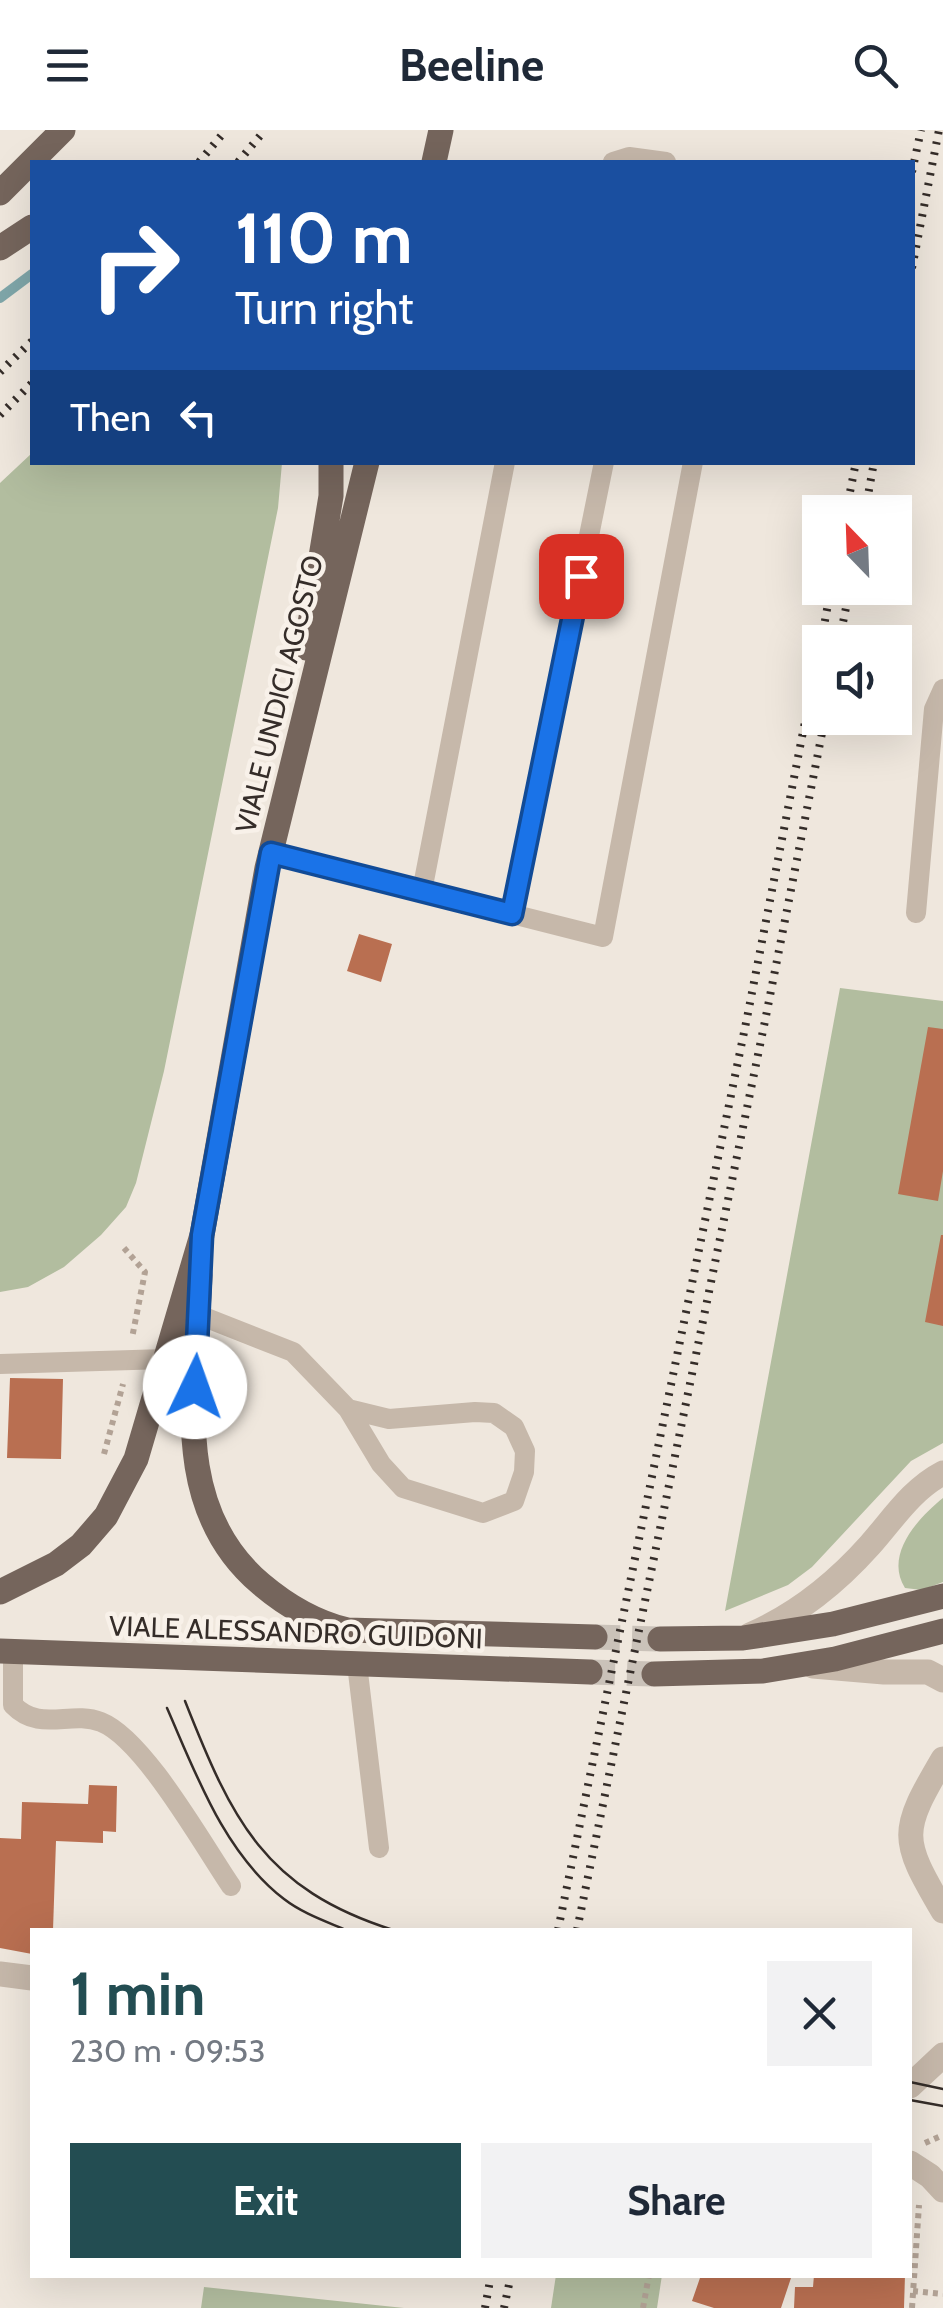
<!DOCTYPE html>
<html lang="en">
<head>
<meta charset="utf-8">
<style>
  :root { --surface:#fff; --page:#f2f2f3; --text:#1f2937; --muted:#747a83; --accent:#234d52 }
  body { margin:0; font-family:Cabin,sans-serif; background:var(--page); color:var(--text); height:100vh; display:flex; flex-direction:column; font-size:38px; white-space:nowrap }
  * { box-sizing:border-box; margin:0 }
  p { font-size:32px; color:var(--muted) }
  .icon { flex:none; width:55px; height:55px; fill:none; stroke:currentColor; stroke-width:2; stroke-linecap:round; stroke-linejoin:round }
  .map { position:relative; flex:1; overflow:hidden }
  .details { position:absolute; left:30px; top:1798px; width:882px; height:350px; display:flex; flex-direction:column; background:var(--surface); border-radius:0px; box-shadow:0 10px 40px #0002 }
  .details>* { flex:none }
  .top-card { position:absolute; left:30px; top:30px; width:885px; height:305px; border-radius:0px; box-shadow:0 10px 40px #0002; background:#1a4fa0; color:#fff; overflow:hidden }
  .needle { width:65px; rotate:337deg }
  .fabs { position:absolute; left:802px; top:365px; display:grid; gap:20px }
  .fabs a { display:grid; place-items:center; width:110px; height:110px; border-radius:0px; background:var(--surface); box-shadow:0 10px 40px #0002; font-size:50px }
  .pin { position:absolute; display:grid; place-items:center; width:85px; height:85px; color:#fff; margin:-42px; border-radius:20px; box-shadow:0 5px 15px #0006 }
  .me { position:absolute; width:110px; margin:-55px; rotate:3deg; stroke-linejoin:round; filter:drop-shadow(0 0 8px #0008) }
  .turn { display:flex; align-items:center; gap:35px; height:210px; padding:0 40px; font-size:45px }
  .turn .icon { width:130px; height:130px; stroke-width:2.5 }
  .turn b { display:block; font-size:70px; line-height:85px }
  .then { display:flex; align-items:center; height:95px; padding:0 40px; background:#0003; gap:20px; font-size:38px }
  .round { display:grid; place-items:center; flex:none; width:105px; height:105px; border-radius:0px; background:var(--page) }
  .summary { display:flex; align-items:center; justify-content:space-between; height:170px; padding:0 40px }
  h1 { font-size:60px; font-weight:800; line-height:75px; color:var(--accent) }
  .action { display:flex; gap:20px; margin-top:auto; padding:20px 40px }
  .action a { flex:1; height:115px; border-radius:0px; background:var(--accent); color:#fff; font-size:40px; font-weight:800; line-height:115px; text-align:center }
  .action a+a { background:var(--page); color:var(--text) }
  header { display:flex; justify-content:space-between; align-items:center; height:130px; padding:0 40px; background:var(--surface); font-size:45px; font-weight:800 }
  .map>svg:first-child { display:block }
</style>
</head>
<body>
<header><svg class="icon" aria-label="menu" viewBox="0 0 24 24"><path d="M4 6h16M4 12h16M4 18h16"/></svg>Beeline<svg class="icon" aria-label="search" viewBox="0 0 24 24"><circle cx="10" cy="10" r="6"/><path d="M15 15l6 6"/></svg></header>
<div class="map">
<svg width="943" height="2178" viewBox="0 0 943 2178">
  <rect width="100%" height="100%" fill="#efe7dd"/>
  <!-- green -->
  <path fill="#b2bd9f" d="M 32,323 L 32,332 L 282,333 L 278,378 L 164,941 L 136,1053 L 126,1077 L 101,1105 L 64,1137 L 28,1157 L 0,1162 L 0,353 Z
    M 840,858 L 943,871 L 943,1313 L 911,1331 L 812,1437 L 788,1455 L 725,1481 Z
    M 943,1368 L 943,1452 L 922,1460 L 905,1458 C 884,1425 918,1388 943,1368 Z
    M 556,2145 L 662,2145 L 657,2178 L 551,2178 Z
    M 204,2157 L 404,2178 L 201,2178 Z"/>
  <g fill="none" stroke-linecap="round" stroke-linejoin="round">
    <!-- stream -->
    <path stroke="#7fa6a9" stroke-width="10" d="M 0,168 L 32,144"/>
  </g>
  <!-- building -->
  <path fill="#b96f51" d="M 359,804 L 392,814 L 381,852 L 347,841 Z
    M 928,897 L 943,899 L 943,1041 L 938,1071 L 898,1064 Z
    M 941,1105 L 943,1105 L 943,1196 L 925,1192 Z
    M 10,1248 L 63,1249 L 61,1329 L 7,1328 Z
    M 89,1655 L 117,1656 L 116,1702 L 103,1701 L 103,1713 L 56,1711 L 53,1800 L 32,1800 L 32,1824 L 0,1818 L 0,1708 L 21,1709 L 22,1672 L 88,1674 Z
    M 701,2145 L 792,2145 L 781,2178 L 714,2178 L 692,2171 Z
    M 814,2145 L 905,2145 L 904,2178 L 794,2178 L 795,2157 L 813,2157 Z"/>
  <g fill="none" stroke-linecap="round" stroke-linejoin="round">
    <!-- primary-tunnel -->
    <path stroke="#cac2b9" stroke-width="25" stroke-dasharray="25 12" stroke-linecap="butt" d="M 595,1507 L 660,1509
      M 590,1542 L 654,1544"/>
    <!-- path -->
    <path stroke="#b2a295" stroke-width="6" stroke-dasharray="5 5" stroke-linecap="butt" d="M 124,1118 L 145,1142 L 132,1208
      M 104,1324 L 123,1254
      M 925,2013 L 943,2005
      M 913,2161 L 943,2164
      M 643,2178 L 649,2145
      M 912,2178 L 919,2075"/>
    <!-- service -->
    <path stroke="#c6b8aa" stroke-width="20" d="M 613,32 L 629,27 L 666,32
      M 271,723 L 603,807 L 693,332
      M 422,761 L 505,332
      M 916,783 L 934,579 L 943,559
      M 512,784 L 604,332
      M 199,1185 L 293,1222 L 348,1279 L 389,1289 L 475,1282 L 494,1283 L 514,1297 L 525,1321 L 524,1342 L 514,1371 L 483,1383 L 403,1358 L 381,1334 L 348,1279
      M 0,1234 L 166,1229
      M 13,1522 L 13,1575 C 40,1603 70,1580 101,1592 C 144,1609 203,1715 231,1756
      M 357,1534 L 379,1718"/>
    <!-- minor -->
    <path stroke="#c6b8aa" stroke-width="25" d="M 750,1505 C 796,1485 837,1452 870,1415 C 893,1389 912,1359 943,1343
      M 910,2033 L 930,2046 L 943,2060"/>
    <!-- tertiary -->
    <path stroke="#c6b8aa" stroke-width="25" d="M 813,1536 L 884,1542 L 928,1542 L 943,1550
      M 943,1629 C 900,1702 900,1708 943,1781
      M 0,1844 L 32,1848
      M 910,1956 L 943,1925"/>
    <!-- primary -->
    <path stroke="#75655c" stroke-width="25" d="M 434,32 L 441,0
      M 0,63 L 63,0
      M 0,118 L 32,97
      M 306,518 L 331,366 L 331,332
      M 200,1145 C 196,1252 168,1376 261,1454 C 287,1476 314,1492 347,1500 L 595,1507
      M 0,1462 L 56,1434 L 81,1415 L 106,1386 L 136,1329 L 202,1105 L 267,738 L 367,332
      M 660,1509 L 743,1508 L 833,1494 L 943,1466
      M 0,1521 L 590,1542
      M 654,1544 L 763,1541 L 835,1529 L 943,1501"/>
    <!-- tram -->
    <path stroke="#352d29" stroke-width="2.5" d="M 185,1571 C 232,1690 264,1759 393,1800
      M 167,1578 C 196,1644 224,1723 284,1769 C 302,1783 325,1791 346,1800
      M 910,1952 L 943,1959
      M 910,1970 L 943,1976"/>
    <!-- rail -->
    <path stroke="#352d29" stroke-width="8" stroke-dasharray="2.5 8" stroke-linecap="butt" d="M 199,32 L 226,0
      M 238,32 L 265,0
      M 912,42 L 921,0
      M 912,138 L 939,0
      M 0,242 L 32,211
      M 0,285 L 32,253
      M 846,382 L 856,332
      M 865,382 L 874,332
      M 821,512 L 831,458
      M 839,512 L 850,458
      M 558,1800 L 747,888 L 820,515
      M 577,1800 L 765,891 L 825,588
      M 485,2178 L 491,2145
      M 504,2178 L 511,2145"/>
  </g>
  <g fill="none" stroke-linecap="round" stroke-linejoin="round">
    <!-- route casing -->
    <g stroke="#114b97" stroke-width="25">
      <path id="route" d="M 195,1257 L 202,1105 L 271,723 L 512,784 L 581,446"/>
    </g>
    <!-- route -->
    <use href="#route" stroke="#1a73e8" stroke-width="18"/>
  </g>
  <g text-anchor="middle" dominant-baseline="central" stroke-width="9" stroke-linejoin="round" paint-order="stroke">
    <!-- street labels -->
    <g font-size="28" fill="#352d29" stroke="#f8f1e9">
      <text transform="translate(279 564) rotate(-76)">VIALE UNDICI AGOSTO</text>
      <text transform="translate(296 1502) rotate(2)">VIALE ALESSANDRO GUIDONI</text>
    </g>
  </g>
</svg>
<div class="fabs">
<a><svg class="needle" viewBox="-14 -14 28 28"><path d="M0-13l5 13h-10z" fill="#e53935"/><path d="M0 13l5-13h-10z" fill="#747a83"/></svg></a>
<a><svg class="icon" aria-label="sound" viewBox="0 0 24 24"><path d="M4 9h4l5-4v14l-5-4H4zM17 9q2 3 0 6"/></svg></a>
</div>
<div class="pin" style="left:581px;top:446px;background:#d93025"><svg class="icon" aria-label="arrive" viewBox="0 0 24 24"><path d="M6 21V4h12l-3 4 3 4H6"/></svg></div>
<svg class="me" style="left:195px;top:1257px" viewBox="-20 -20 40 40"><circle r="19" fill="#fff"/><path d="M0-13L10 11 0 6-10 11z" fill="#1a73e8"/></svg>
<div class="top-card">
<div class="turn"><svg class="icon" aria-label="right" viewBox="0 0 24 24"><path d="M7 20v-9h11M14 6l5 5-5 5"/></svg><div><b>110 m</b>Turn right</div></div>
<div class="then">Then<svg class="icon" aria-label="left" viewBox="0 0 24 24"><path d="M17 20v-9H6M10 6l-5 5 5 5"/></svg></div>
</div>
<section class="details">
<div class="summary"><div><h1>1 min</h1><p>230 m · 09:53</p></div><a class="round"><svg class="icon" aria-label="close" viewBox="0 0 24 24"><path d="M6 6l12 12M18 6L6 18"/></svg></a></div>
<div class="action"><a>Exit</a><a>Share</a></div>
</section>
</div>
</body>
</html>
